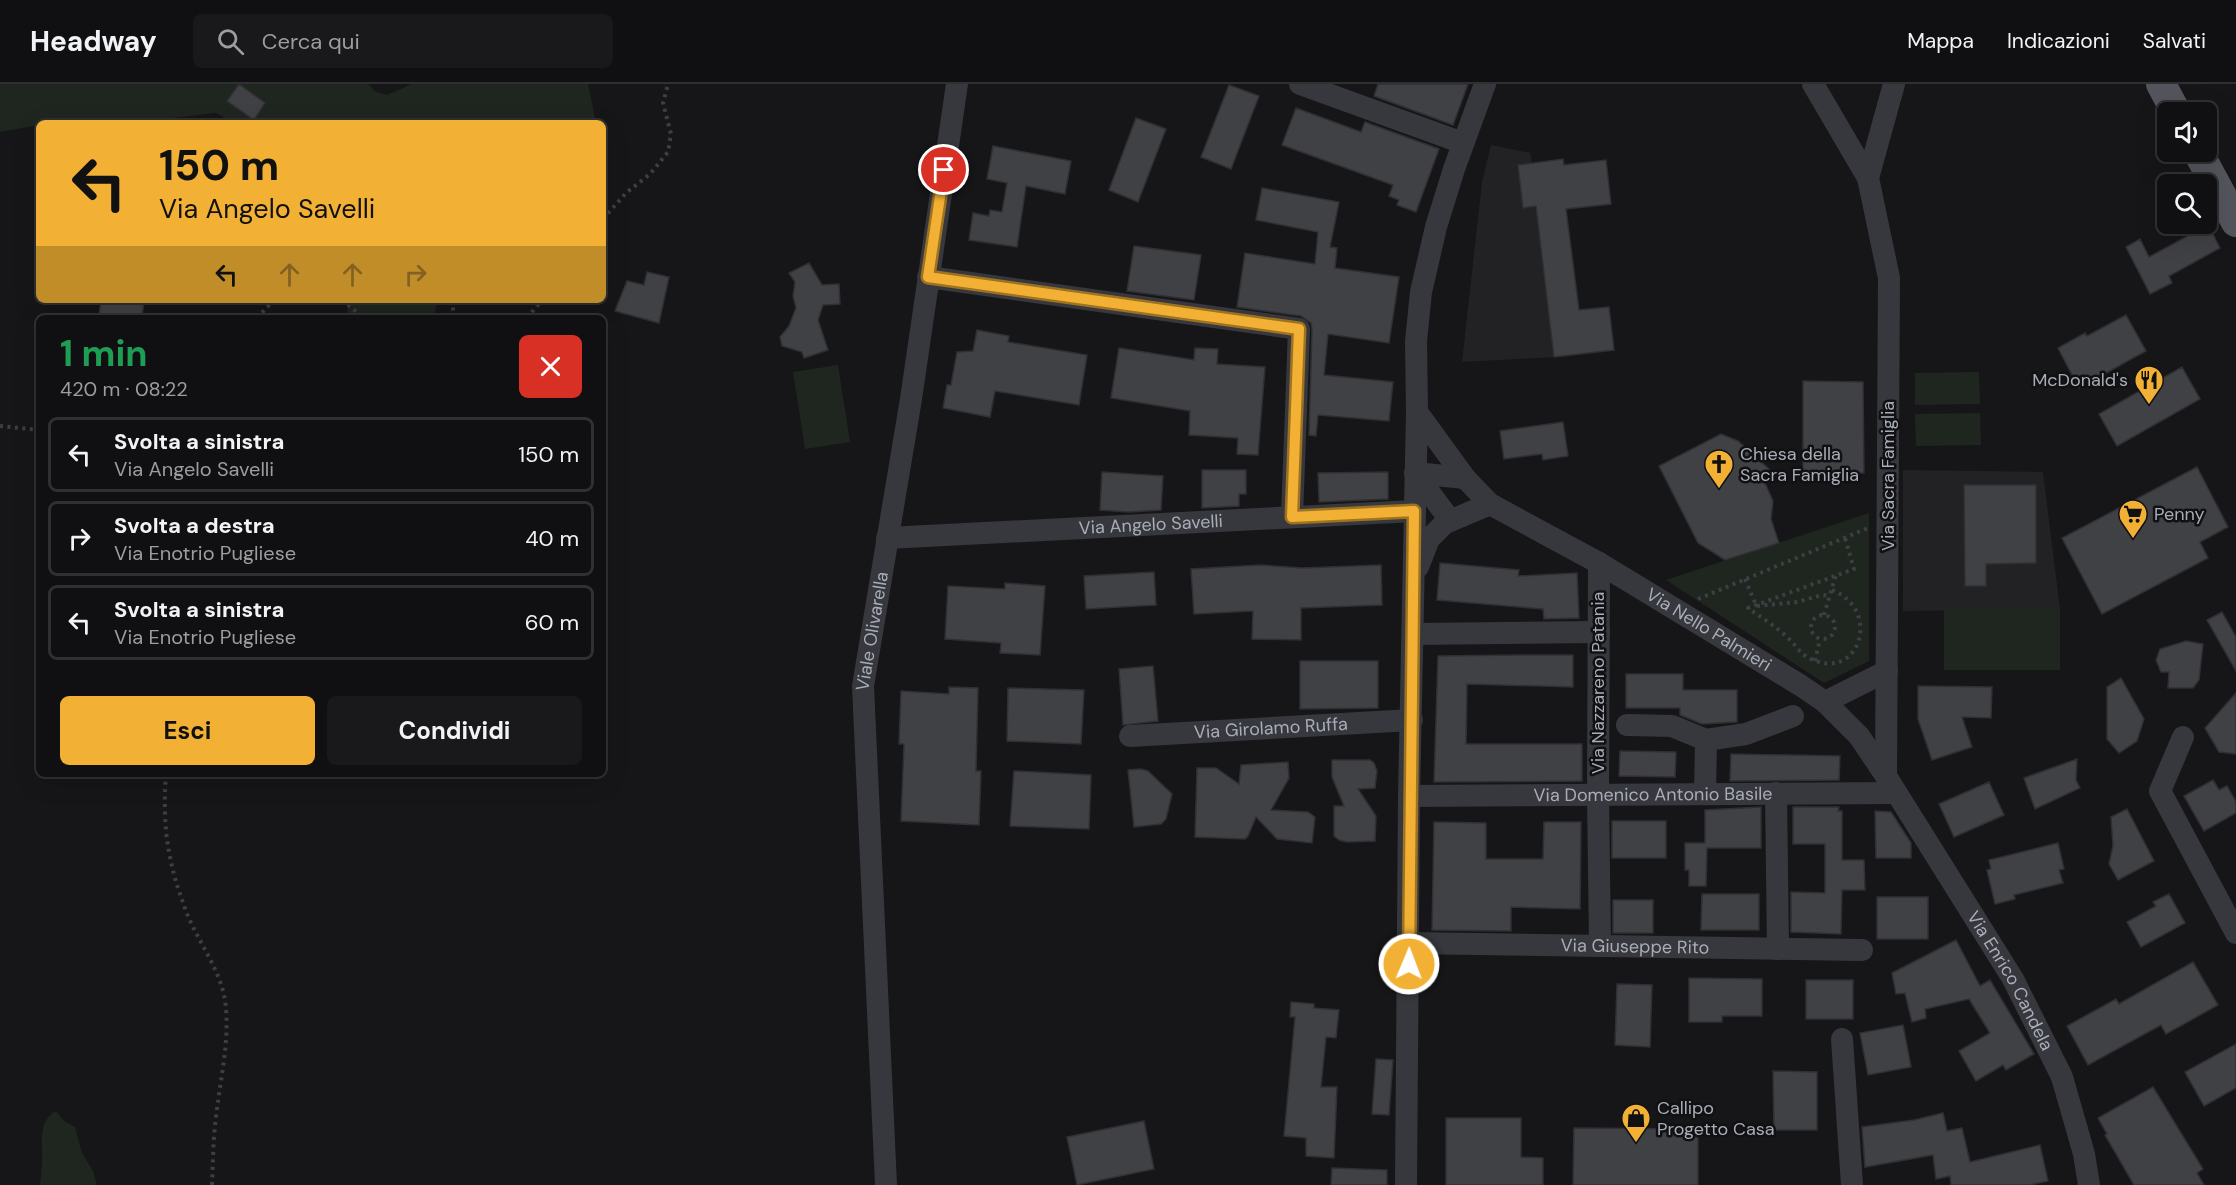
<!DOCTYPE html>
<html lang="it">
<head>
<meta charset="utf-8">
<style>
  :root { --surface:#101012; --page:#19191b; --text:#f1f3f6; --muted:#9c9d9f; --line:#303032; --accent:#f2b134 }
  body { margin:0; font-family:"DM Sans",sans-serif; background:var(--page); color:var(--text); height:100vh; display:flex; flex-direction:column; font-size:22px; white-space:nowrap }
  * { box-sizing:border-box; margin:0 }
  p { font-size:20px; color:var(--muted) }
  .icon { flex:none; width:33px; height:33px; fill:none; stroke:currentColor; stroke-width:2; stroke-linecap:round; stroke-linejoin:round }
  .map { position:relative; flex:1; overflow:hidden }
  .drawer { position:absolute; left:36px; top:231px; width:570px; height:462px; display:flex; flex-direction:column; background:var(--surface); border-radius:9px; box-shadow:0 6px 24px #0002,0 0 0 2px var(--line) }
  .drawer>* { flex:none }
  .guide { position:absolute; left:36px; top:36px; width:570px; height:183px; border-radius:9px; box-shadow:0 6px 24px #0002,0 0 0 2px var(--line); background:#f2b134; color:#111; overflow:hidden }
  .controls { position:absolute; left:2157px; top:18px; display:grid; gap:12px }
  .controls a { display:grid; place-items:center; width:60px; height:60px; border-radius:9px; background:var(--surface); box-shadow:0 6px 24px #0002,0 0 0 2px var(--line); font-size:30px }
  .pin { position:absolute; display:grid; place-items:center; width:51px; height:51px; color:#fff; margin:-26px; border:3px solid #fff; border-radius:50%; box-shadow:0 2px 6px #0007 }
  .me { position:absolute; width:66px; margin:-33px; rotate:1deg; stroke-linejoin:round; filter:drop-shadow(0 0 4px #0008) }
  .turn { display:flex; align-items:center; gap:21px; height:126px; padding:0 24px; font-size:27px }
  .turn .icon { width:78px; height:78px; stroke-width:2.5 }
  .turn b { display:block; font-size:42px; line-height:51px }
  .lanes { display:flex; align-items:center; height:57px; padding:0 24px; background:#0003; justify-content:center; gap:30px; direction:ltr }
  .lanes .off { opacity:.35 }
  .round { display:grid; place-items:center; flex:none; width:63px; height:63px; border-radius:9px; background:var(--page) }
  .overview { display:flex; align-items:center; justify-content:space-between; height:102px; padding:0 24px }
  h1 { font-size:36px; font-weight:700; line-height:45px; color:#1e9e55 }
  .cta { display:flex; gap:12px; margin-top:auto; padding:12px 24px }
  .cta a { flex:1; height:69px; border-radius:9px; background:var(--accent); color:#111; font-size:24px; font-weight:700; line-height:69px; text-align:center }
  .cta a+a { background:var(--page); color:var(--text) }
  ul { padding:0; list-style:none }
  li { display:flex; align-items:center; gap:18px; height:75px; margin:0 12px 9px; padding:0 12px; border:3px solid var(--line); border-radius:9px }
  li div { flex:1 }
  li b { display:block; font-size:22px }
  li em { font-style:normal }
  header { display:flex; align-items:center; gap:36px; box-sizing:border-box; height:84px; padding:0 30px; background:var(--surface); border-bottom:2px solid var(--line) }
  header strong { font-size:28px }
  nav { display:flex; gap:33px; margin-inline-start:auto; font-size:21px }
  .search { width:420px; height:54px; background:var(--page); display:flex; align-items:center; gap:15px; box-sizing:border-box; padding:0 21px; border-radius:9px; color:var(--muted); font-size:22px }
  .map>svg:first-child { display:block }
</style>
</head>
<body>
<header>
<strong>Headway</strong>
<div class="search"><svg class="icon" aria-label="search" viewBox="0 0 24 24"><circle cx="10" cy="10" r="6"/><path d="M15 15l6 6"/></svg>Cerca qui</div>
<nav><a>Mappa</a><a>Indicazioni</a><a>Salvati</a></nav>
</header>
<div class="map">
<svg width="2236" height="1101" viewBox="0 0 2236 1101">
  <rect width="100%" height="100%" fill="#161618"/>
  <!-- built -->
  <path fill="#222225" d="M 1491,61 L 1530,69 L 1532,79 L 1518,81 L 1524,124 L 1536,122 L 1554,273 L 1462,278 L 1482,98 Z
    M 1903,386 L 2043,388 L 2060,525 L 1903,527 Z"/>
  <!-- green -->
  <path fill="#1e261f" d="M 0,0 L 368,0 L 376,8 L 387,11 L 412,0 L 588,0 L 595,34 L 595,39 L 233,39 L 216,29 L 146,37 L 141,39 L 91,39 L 82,37 L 79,39 L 61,37 L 39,39 L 39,41 L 0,48 Z
    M 348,216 L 438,216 L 433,234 L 347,234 Z
    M 838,281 L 850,358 L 805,365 L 793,288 Z
    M 1979,288 L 1980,320 L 1915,321 L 1915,289 Z
    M 1980,329 L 1981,361 L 1916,362 L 1915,330 Z
    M 1869,429 L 1869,577 L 1824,599 L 1666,496 Z
    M 1944,525 L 2060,525 L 2060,586 L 1944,586 Z
    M 56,1027 L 64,1037 L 75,1043 L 82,1069 L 93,1087 L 97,1101 L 40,1101 C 41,1093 42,1084 42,1076 C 43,1058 37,1038 56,1027 Z"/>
  <!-- building -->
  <path fill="#404145" stroke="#303034" stroke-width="1.5" d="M 239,0 L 265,19 L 254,36 L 227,17 Z
    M 1378,0 L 1468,0 L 1453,41 L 1374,12 Z
    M 1229,1 L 1259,12 L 1231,85 L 1201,73 Z
    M 1296,24 L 1361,48 L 1365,38 L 1439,65 L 1416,128 L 1397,121 L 1399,116 L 1389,112 L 1393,101 L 1282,61 Z
    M 1136,34 L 1166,45 L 1138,118 L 1109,106 Z
    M 993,62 L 1071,77 L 1065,110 L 1026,102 L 1017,163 L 969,156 L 973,129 L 989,132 L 990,126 L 1002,128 L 1007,99 L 987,95 Z
    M 1563,75 L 1564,81 L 1606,76 L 1611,120 L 1566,125 L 1579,226 L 1609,223 L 1614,266 L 1554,273 L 1536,122 L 1523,124 L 1518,81 Z
    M 1262,104 L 1339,118 L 1330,163 L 1337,164 L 1335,184 L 1399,193 L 1389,259 L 1328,250 L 1324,291 L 1393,298 L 1389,337 L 1318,331 L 1316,352 L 1309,351 L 1312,246 L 1311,239 L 1301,232 L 1237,223 L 1245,169 L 1315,180 L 1318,148 L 1256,136 Z
    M 2208,141 L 2220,164 L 2169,192 L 2172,199 L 2150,210 L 2126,163 L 2140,155 L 2149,173 Z
    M 1134,162 L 1201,171 L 1194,216 L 1127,207 Z
    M 809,179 L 822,201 L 839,200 L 840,220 L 823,221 L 818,236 L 828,266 L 804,274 L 802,268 L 782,262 L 780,253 L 789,242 L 796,224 L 793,212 L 795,198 L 789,189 Z
    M 647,188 L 669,193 L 659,239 L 615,227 L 627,197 L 644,201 Z
    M 101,216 L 144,216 L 142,234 L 99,232 Z
    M 2126,231 L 2146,267 L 2079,304 L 2058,264 L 2085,249 L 2087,252 Z
    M 977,246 L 1009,252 L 1008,258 L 1087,271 L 1079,321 L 995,307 L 990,333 L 943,324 L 947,301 L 951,301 L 957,268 L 973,267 Z
    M 1119,264 L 1194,276 L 1195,264 L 1218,265 L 1217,280 L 1265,283 L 1258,371 L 1237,370 L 1238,354 L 1189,351 L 1190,327 L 1111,314 Z
    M 2182,283 L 2200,315 L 2117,362 L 2099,330 Z
    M 1803,297 L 1863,298 L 1864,389 L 1803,389 Z
    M 1563,338 L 1568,372 L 1543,376 L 1542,370 L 1504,375 L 1500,347 Z
    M 1721,350 L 1738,357 L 1769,385 L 1762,392 L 1773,417 L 1771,435 L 1779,459 L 1725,476 L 1698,459 L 1659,382 Z
    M 2197,383 L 2228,443 L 2200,458 L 2208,474 L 2102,530 L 2062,454 Z
    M 1202,386 L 1246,386 L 1246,410 L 1239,410 L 1239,422 L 1202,424 Z
    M 1102,388 L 1163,392 L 1161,426 L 1129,428 L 1100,426 Z
    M 1388,388 L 1388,415 L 1319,418 L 1318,389 Z
    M 1964,401 L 2036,401 L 2036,479 L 1986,480 L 1986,502 L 1965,502 Z
    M 1440,479 L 1519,486 L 1518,492 L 1577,489 L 1579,534 L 1544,535 L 1543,525 L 1437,516 Z
    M 1260,481 L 1302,484 L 1381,481 L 1382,521 L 1301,524 L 1301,556 L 1252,555 L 1253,527 L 1194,530 L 1191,485 Z
    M 1154,488 L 1156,521 L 1086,525 L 1084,492 Z
    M 1005,499 L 1045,502 L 1040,571 L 1000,569 L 1001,559 L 945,555 L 948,502 L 1005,505 Z
    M 2222,528 L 2236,553 L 2236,587 L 2207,536 Z
    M 2186,557 L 2203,560 L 2199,596 L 2193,604 L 2168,604 L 2169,588 L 2161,588 L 2156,576 L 2160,565 Z
    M 1519,571 L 1573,571 L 1573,603 L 1467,600 L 1466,660 L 1582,660 L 1582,697 L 1434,698 L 1438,572 Z
    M 1300,577 L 1378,577 L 1378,624 L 1300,625 Z
    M 1153,582 L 1158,637 L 1123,641 L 1119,585 Z
    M 1626,590 L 1683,590 L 1683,606 L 1737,606 L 1737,638 L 1702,640 L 1680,631 L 1680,624 L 1626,624 Z
    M 2121,594 L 2144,635 L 2137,657 L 2119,669 L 2107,655 L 2107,603 Z
    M 1918,602 L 1992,603 L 1991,634 L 1962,633 L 1972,663 L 1932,676 L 1918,635 Z
    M 949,603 L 978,604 L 976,687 L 981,687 L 979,741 L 901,737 L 904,660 L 899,660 L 901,607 L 949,610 Z
    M 1008,604 L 1084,606 L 1081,660 L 1007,657 Z
    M 2236,609 L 2236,670 L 2219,668 L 2205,644 Z
    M 1620,667 L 1676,668 L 1675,693 L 1619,692 Z
    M 1731,670 L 1840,672 L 1839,696 L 1730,697 Z
    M 2077,675 L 2076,696 L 2080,704 L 2035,725 L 2024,694 Z
    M 1332,676 L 1370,676 L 1374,679 L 1377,687 L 1375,704 L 1358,705 L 1376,732 L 1375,757 L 1347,758 L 1339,756 L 1334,752 L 1334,722 L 1344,722 L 1332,693 Z
    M 1288,678 L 1289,694 L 1271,726 L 1308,728 L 1315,733 L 1312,759 L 1277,755 L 1256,733 L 1248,752 L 1245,755 L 1195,753 L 1197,684 L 1216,684 L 1239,700 L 1241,681 Z
    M 1141,685 L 1148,687 L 1172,710 L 1166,735 L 1161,740 L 1134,743 L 1128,686 Z
    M 1014,687 L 1091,691 L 1089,745 L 1010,742 Z
    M 2213,696 L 2219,706 L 2227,702 L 2236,718 L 2236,729 L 2204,747 L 2184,712 Z
    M 1989,698 L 2004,731 L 1954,753 L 1939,720 Z
    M 1761,723 L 1761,764 L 1707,764 L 1706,802 L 1689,802 L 1689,786 L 1685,786 L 1685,759 L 1705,759 L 1705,726 Z
    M 1793,723 L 1839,723 L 1838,727 L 1842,727 L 1842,776 L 1864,776 L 1865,806 L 1842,806 L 1841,850 L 1791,848 L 1791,808 L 1825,809 L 1825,760 L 1793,760 Z
    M 2127,725 L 2154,777 L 2118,796 L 2109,780 L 2113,762 L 2111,733 Z
    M 1875,727 L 1891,728 L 1911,759 L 1911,774 L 1876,774 Z
    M 1612,737 L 1666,737 L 1666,774 L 1612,774 Z
    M 1434,738 L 1486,739 L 1486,775 L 1543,775 L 1544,738 L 1581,738 L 1580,825 L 1511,823 L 1511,847 L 1432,846 Z
    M 2058,759 L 2064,785 L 2059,786 L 2063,799 L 2014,811 L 2015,815 L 1995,820 L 1987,786 L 1991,785 L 1989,776 Z
    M 1702,810 L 1759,810 L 1759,846 L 1701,846 Z
    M 2169,810 L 2185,839 L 2141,863 L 2127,838 L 2156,822 L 2153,818 Z
    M 1877,813 L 1928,813 L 1928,855 L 1877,855 Z
    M 1613,816 L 1653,816 L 1653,849 L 1613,849 Z
    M 1956,856 L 1980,902 L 1990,896 L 2034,970 L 2006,986 L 2003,981 L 1976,997 L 1959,967 L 1990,949 L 1969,915 L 1925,925 L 1926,934 L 1912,938 L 1905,909 L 1896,910 L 1892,889 Z
    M 2193,878 L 2218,921 L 2166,950 L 2161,941 L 2088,981 L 2067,942 L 2116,915 L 2119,920 Z
    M 1689,894 L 1762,895 L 1762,932 L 1722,932 L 1722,938 L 1689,938 Z
    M 1806,896 L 1853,896 L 1853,935 L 1806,935 Z
    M 1617,900 L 1652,901 L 1650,963 L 1615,961 Z
    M 1291,918 L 1314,920 L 1314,924 L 1339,926 L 1336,954 L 1326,953 L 1321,1003 L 1337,1003 L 1334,1074 L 1306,1072 L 1306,1054 L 1284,1052 L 1295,933 L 1290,933 Z
    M 1903,941 L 1911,983 L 1868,991 L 1860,949 Z
    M 2236,960 L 2236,1004 L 2204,1022 L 2185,988 Z
    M 1376,975 L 1393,976 L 1389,1031 L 1372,1030 Z
    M 1773,987 L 1817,988 L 1817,1046 L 1774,1046 Z
    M 2153,1003 L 2203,1085 L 2197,1089 L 2204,1101 L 2134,1101 L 2105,1051 L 2107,1050 L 2098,1034 Z
    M 1943,1029 L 1947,1047 L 1962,1044 L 1970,1078 L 2040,1061 L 2048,1097 L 2030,1101 L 1951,1101 L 1950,1092 L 1936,1095 L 1933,1071 L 1865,1083 L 1862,1043 L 1914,1036 Z
    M 1446,1034 L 1521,1034 L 1521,1073 L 1543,1074 L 1543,1101 L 1446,1101 Z
    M 1144,1037 L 1154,1085 L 1077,1101 L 1067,1053 Z
    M 1574,1044 L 1698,1045 L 1698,1101 L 1573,1101 Z
    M 1332,1084 L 1387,1086 L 1387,1101 L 1331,1101 Z"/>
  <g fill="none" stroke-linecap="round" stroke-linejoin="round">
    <!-- path -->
    <path stroke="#3d3f44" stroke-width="4" stroke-dasharray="3 4.5" stroke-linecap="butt" d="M 603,135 L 626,109 L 650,90 L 668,68 L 671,50 L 663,19 L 668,0
      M 342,216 L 364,234
      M 452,216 L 454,234
      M 257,234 L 274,216
      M 527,234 L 542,216
      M 0,342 L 39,346
      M 1745,495 L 1756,521
      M 1832,506 C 1883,526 1859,600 1809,574 C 1800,570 1796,561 1789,555 C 1777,543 1762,534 1748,524 L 1854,485 L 1845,454
      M 1698,515 L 1868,444
      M 1757,522 L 1797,518 L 1822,511 L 1830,512
      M 1824,531 L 1836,491
      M1811 543a12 12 0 1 1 24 0a12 12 0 1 1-24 0Z
      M 1815,577 L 1820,555
      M 166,690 C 162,744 168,781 188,832 C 201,863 223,889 226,924 C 229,961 220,997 216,1033 C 213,1055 213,1078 212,1101"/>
    <!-- minor -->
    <g stroke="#37383d" stroke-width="22">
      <path d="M 1300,0 L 1463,59"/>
      <path d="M 1813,0 L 1868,94 L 1889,194 L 1886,692"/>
      <path d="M 1868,94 L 1894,0"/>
      <path d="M 928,193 L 1299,245 L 1292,433"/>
      <path id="s1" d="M 1417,328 L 1465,394 L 1490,420 L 1599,479 L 1800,601 L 1825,618 L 1859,652 L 1886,692 L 2013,895 L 2062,993 L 2084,1070 L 2089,1101"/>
      <path d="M 1450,436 L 1415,389 L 1465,394"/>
      <path id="s2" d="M 887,454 L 1414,427"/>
      <path d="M 1599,479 L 1598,710 L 1600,862"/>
      <path d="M 1418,483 L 1429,455 L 1445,439 L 1490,420"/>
      <path d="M 1413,550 L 1599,548"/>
      <path d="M 1825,618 L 1887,587"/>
      <path d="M 1627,641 L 1672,642 L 1706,656"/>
      <path id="s3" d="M 1130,652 L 1412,636"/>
      <path d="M 2183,653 L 2160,707 L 2236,849"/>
      <path d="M 1776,709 L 1778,865"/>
      <path d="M 1705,710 L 1706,656 L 1746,650 L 1793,632"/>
      <path id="s4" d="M 1409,712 L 1896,709"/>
      <path id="s5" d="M 1409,859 L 1862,866"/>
      <path d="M 1842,955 L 1852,1101"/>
      <path id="s6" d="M 886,1101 L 863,602 L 911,315 L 957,0"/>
      <path d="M 1406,1101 L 1409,712 L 1417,328 L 1416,257 L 1421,208 L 1436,143 L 1454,85 L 1485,0"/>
    </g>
    <!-- major -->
    <path stroke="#53555c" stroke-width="30" d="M 2161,0 L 2176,28
      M 2198,68 L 2236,138"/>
  </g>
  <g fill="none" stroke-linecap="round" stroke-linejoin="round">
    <!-- route casing -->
    <g stroke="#9d7322" stroke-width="15">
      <path id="route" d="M 944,86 L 928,193 L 1299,245 L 1292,433 L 1414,427 L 1409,880"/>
    </g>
    <!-- route -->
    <use href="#route" stroke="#f2b134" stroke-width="10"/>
  </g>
  <!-- icons -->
  <defs>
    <g id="restaurant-pin" transform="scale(1.5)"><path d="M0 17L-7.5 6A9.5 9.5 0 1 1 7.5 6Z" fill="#f2b134" stroke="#111113"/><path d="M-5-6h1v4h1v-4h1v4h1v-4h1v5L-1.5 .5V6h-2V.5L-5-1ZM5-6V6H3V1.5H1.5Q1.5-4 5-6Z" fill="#111"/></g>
    <g id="church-pin" transform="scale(1.5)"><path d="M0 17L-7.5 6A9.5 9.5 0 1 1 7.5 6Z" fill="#f2b134" stroke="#111113"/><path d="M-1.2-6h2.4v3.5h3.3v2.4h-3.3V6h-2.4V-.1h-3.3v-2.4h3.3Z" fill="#111"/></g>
    <g id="supermarket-pin" transform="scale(1.5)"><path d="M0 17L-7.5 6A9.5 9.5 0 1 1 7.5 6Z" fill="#f2b134" stroke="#111113"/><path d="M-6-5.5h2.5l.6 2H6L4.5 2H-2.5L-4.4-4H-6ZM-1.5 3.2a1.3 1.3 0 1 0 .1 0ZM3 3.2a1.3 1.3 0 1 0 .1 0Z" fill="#111"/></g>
    <g id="shop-pin" transform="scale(1.5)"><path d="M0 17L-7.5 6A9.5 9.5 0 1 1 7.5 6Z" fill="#f2b134" stroke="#111113"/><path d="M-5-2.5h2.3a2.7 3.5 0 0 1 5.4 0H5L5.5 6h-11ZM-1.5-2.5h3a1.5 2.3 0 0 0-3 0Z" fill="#111"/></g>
  </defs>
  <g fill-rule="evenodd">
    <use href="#restaurant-pin" x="2149" y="296"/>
    <use href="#church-pin" x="1719" y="380"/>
    <use href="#supermarket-pin" x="2133" y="430"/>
    <use href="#shop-pin" x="1636" y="1034"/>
  </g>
  <g text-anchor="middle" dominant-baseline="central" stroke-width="5" stroke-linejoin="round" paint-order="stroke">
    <!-- poi labels -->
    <g font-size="18" fill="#a8adb8" stroke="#111113" text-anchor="start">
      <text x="2128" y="296" text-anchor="end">McDonald's</text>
      <text x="1740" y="370">Chiesa della<tspan x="1740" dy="21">Sacra Famiglia</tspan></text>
      <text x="2154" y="430">Penny</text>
      <text x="1657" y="1024">Callipo<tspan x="1657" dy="21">Progetto Casa</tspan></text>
    </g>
    <!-- street labels -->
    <g font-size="18" fill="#a8adb8" stroke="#111113">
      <text transform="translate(1888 392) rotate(-90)">Via Sacra Famiglia</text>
      <text stroke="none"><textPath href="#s2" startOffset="264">Via Angelo Savelli</textPath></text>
      <text stroke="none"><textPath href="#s1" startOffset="370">Via Nello Palmieri</textPath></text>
      <text stroke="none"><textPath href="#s6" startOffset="555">Viale Olivarella</textPath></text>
      <text transform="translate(1598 599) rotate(-90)">Via Nazzareno Patania</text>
      <text stroke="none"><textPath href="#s3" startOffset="141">Via Girolamo Ruffa</textPath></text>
      <text stroke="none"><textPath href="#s4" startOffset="244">Via Domenico Antonio Basile</textPath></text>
      <text stroke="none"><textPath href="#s5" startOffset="226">Via Giuseppe Rito</textPath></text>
      <text stroke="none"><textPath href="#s1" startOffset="843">Via Enrico Candela</textPath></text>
    </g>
  </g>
</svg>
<div class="controls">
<a><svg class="icon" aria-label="sound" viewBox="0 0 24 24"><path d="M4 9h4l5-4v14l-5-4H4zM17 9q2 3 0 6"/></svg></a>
<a><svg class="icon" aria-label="search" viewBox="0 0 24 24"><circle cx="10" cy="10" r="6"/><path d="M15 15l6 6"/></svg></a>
</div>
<div class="pin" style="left:944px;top:86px;background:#d93025"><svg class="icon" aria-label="arrive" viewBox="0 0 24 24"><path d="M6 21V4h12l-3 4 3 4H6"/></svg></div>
<svg class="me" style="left:1409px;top:880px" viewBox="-20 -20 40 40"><circle r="17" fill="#f2b134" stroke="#fff" stroke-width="3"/><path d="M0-11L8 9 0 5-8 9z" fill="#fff"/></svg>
<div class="guide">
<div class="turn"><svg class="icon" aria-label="left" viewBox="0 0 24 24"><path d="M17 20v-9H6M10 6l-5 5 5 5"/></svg><div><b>150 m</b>Via Angelo Savelli</div></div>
<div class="lanes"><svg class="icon" aria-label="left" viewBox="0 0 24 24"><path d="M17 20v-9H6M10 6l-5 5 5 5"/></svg><svg class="icon off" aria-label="ahead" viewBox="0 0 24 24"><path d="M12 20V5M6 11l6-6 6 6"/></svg><svg class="icon off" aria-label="ahead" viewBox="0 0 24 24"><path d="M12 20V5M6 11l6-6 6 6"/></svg><svg class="icon off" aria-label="right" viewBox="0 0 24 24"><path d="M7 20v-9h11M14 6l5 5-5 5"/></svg></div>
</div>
<section class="drawer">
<div class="overview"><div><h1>1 min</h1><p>420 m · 08:22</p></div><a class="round" style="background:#d93025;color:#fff"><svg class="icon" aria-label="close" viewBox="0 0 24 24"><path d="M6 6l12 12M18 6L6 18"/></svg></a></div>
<ul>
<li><svg class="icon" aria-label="left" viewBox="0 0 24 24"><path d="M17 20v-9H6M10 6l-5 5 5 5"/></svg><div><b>Svolta a sinistra</b><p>Via Angelo Savelli</p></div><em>150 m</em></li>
<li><svg class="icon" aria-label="right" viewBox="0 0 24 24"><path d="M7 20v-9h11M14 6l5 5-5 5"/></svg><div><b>Svolta a destra</b><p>Via Enotrio Pugliese</p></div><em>40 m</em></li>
<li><svg class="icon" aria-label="left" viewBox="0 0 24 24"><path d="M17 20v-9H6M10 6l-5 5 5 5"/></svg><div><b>Svolta a sinistra</b><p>Via Enotrio Pugliese</p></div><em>60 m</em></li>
</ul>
<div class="cta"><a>Esci</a><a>Condividi</a></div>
</section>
</div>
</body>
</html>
